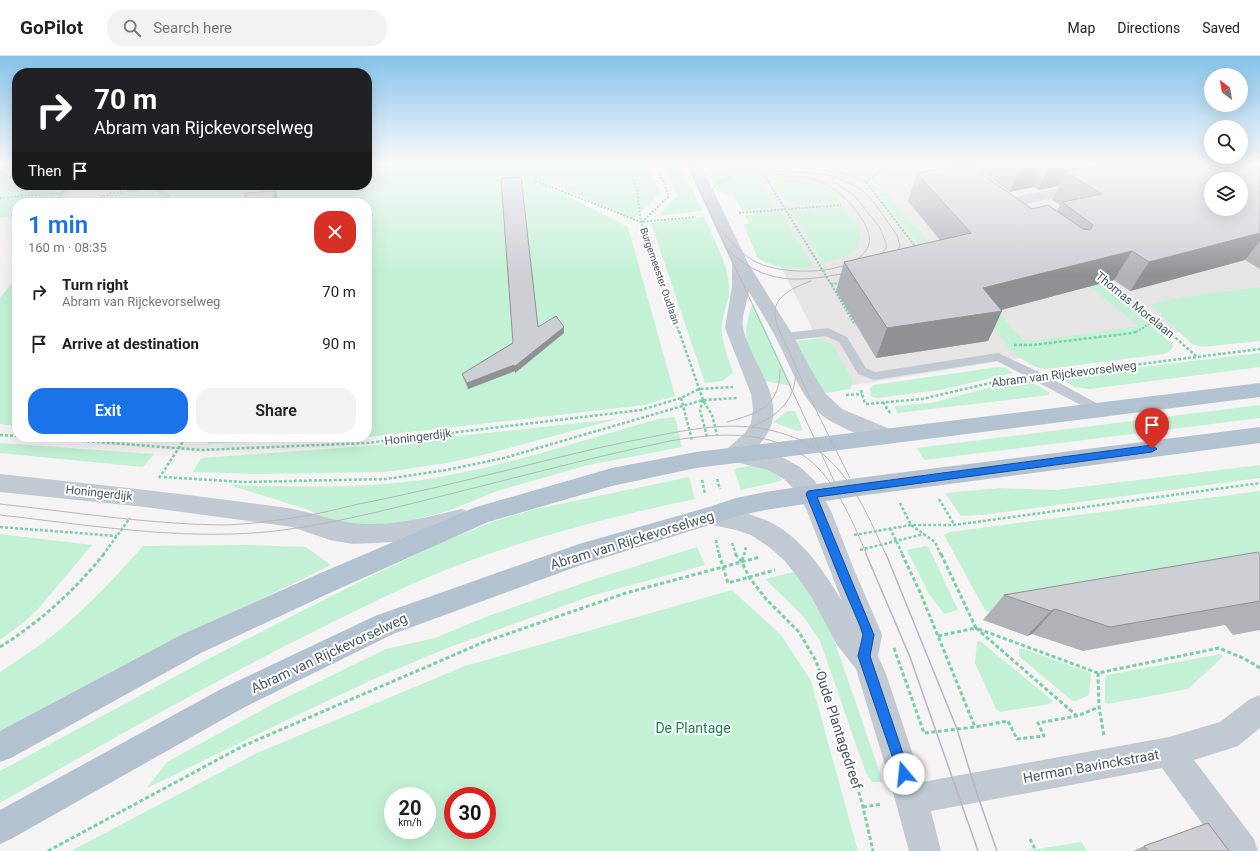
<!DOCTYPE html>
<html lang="en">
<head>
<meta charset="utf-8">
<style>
  :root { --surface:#fff; --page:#f2f2f2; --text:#222; --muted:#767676; --line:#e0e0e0; --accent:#1a73e8 }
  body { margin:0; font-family:Roboto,sans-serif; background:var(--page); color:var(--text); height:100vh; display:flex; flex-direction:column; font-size:15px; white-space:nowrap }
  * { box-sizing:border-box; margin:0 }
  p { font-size:13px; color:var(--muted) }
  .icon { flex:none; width:22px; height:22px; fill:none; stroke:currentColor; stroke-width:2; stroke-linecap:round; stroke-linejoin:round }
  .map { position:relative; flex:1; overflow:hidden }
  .panel { position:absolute; left:12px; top:142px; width:360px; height:244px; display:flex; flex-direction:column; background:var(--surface); border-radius:16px; box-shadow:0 4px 16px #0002 }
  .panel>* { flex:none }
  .top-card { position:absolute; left:12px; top:12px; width:360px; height:122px; border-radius:16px; box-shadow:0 4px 16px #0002; background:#202124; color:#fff; overflow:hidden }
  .needle { width:26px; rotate:329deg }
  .controls { position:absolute; left:1204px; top:12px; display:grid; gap:8px }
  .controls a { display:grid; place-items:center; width:44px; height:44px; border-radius:50%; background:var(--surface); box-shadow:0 4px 16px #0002; font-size:20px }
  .speed { position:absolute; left:384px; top:731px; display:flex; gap:8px; font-size:20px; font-weight:700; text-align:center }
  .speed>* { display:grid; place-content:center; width:52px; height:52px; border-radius:50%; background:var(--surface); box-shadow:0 4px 16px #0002; line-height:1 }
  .speed small { font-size:10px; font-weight:400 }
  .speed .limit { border:6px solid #d22; background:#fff; color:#111 }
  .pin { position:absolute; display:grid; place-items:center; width:34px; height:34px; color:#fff; margin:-41px -17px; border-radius:50% 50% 50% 0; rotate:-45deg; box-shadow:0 0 4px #0007 }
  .pin .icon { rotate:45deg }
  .me { position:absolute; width:44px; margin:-22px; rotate:343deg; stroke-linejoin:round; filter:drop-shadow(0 0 3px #0008) }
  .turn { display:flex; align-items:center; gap:14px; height:84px; padding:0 16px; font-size:18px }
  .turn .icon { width:52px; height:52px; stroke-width:2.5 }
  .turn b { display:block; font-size:28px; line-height:34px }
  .then { display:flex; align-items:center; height:38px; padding:0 16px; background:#0003; gap:8px; font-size:15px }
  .round { display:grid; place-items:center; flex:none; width:42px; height:42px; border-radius:16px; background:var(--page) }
  .summary { display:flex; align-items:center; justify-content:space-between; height:68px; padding:0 16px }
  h1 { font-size:24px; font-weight:600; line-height:30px; color:var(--accent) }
  .cta { display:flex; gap:8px; margin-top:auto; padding:8px 16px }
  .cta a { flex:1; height:46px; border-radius:16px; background:var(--accent); color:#fff; font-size:16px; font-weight:600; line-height:46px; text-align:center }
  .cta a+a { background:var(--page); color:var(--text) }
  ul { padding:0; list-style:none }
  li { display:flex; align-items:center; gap:12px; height:52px; padding:0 16px }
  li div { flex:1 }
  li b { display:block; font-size:15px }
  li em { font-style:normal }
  header { display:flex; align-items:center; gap:24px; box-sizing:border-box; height:56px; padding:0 20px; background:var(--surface); border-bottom:1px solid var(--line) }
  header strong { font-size:19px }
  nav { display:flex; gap:22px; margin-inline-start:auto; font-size:14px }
  .search { width:280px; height:36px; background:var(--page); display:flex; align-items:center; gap:10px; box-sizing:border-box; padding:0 14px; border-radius:16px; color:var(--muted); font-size:15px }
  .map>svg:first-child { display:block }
</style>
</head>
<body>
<header>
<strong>GoPilot</strong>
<div class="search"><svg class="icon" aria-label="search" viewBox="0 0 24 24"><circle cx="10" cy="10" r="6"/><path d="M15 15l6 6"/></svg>Search here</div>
<nav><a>Map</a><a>Directions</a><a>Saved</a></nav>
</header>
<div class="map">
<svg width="1260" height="795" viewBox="0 0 1260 795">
  <rect width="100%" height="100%" fill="#f5f3f3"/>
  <!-- education -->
  <path fill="#e6e4e5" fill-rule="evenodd" d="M 728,107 L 1260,107 L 1260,263 L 842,331 ZM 1211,123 L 1241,123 L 1241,153 L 1211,153 Z"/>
  <!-- green -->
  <path fill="#c3f1d5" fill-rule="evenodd" d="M 0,107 L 17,107 L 17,129 L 75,129 L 61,147 L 17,147 L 17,160 L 0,162 Z
    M 367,107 L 648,107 L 660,138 L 633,163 L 550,127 L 551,132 L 628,171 L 675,340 L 644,349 L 367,381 L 367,147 L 92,147 L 113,138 L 131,137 L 135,131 L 140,131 L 141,129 L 367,129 Z
    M 664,107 L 680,107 L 702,155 L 658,160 L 677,140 Z
    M 703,107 L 751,107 L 776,151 L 743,155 L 734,139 L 725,138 L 719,136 Z
    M 761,107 L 860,107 L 938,197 L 919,198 L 918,187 L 867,124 L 839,115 L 803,109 L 763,110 Z
    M 779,124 C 798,124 828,126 838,145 L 788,149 L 773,125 Z
    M 840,152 C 847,154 849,159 853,164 C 874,192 847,202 823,206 L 791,155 Z
    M 781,156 L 813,211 C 793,213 773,213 757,201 L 744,169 L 745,168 L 749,167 L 745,159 Z
    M 704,161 C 713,181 728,208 729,230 C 730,243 724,254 722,266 C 720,284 728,300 733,317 L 722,325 L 705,327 L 651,167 Z
    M 935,201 L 992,250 L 1025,286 L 1139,270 L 1059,206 L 1068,204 L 1119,244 L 1123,243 L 1137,254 L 1174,290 L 1170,295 L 1164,298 L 1047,313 C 1032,312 1021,303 1011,294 Z
    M 17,220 L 17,370 L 0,368 L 0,242 Z
    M 1260,231 L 1260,285 L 1202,291 L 1192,288 L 1150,248 L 1184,241 Z
    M 753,247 L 792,330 L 765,325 C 748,293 739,284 753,247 Z
    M 814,283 L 824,284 L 833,289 L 851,321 L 853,326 L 850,333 L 827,337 L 821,336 L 795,285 Z
    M 1260,297 L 1260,311 L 1090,333 L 1075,331 L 1058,321 Z
    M 998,311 L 1006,312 L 1013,317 L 940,334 L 877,342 L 872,341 L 870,335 L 870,332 L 874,329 Z
    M 1028,324 L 1049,336 L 1049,339 L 897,357 L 895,350 L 931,347 L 1003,328 Z
    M 1260,349 L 1260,362 L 924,404 L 917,392 Z
    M 788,355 L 795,355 L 803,374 L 797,375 L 773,366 Z
    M 675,361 L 682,391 L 588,409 L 497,435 L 448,455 L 386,471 L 332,467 L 309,454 L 229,429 C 288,430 347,433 405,426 C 491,416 575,386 658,363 Z
    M 617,363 L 479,400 L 447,407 L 385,416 L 258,418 L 193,416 L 201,402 L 366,390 Z
    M 118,381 L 362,381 L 208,388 L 208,382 L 154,385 Z
    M 0,387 L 154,398 L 143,411 L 0,397 Z
    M 753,409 C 765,411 773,415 782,423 L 781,425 L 741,434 L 734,413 Z
    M 1260,409 L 1260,422 L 982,459 L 961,460 L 945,437 L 1000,432 L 1057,434 Z
    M 689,421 L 695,443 C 618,459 540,479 466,506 C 414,525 363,551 313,576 C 206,629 103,688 0,747 L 0,715 L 206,604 L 365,523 L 443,486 L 492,466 L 532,454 Z
    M 1260,435 L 1260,517 L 993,557 L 985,554 L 944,479 L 950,476 Z
    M 0,478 L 92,489 L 38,553 L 23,567 L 0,584 Z
    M 250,489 L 306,491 L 331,509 L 196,575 L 0,679 L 0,616 C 24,600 49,584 70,565 C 96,542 120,516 143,490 Z
    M 926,490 L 929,492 L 958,554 L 944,558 L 929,538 L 907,494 Z
    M 697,491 L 705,509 L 591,540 L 450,591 L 378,621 L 289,663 L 147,732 L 167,706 L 273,648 L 386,593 L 435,582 L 491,559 L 592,524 Z
    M 798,515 L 831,575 L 883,726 L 872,726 L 866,717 L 820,585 L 803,560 L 765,523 Z
    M 732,534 L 781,579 L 811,625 L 858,795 L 71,795 L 257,697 L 465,610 ZM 393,740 L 427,740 L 427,774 L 393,774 ZM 453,740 L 487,740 L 487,774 L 453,774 Z
    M 980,585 L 1053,645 L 1049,648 L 1000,656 L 996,653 L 975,607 L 977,586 Z
    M 1021,592 L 1088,616 L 1091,618 L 1089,639 L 1075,645 L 1071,644 L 1019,600 L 1019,593 Z
    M 1221,598 L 1223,601 L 1188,633 L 1107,648 L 1105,646 L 1105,623 L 1107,619 Z
    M 1082,786 L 1087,795 L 1024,795 Z"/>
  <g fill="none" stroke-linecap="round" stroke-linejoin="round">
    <!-- path-far2 -->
    <path stroke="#7ad0a6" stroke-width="2" stroke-dasharray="2 1.5" stroke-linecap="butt" d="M 534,107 L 536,125 L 641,166 L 696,161
      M 628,107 L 637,133 L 641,166 L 679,276
      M 757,107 L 831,228
      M 760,112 L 805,111 L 845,118 L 866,126 L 914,189 L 912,191
      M 0,118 L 11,107
      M 866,126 L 891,107
      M 130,135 L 134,129
      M 0,142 L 61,137
      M 56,145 L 68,129
      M 87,147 L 111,137 L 140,134
      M 739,157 L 841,149
      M 642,166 L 669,140 L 656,107
      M 1104,224 L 1150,258 L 1169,276
      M 840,227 L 831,228 L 855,269
      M 1136,276 L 1156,264"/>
    <!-- path-far1 -->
    <path stroke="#7ad0a6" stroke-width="2.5" stroke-dasharray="3 2" stroke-linecap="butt" d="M 679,275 L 703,344 L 712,359 L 717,379
      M 1168,275 L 1197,301
      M 1014,289 L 1032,289 L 1133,277 L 1137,275
      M 1069,317 L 1260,293
      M 861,334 L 865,348
      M 846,339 L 862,338
      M 681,342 L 692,384
      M 703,344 L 700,354 L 707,381
      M 883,346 L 890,357
      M 866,348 L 922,343 L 1003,324
      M 0,379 L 17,380
      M 32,381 L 202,394 L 367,387 L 641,354 L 681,342 L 699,333 L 733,331
      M 164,421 L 243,426 L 386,423 L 446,414 L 504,402 L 703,344 L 738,342
      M 159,422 L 186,381
      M 717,423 L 720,433
      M 702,424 L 705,438
      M 939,443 L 954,468
      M 900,447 L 911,469 L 935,486 L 941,499
      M 0,471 L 117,480
      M 890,472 L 903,499
      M 854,479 L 911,469 L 954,469 L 1260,427
      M 716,484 L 719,499
      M 732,487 L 736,499
      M 860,494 L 924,478
      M 103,499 L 130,462
      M 744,499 L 746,491"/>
    <!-- path -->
    <path stroke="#7ad0a6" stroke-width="3" stroke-dasharray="4 2.5" stroke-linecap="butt" d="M 719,498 L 728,527 L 775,514
      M 735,498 L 742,506 L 749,521 L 766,543 L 799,576 L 816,605 L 840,670 L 863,751 L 873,795
      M 902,498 L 920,536 L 975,671
      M 941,498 L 976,572 L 1098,617 L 1219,592 L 1245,603 L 1260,612
      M 742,505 L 744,498
      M 938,580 L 976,572 L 1077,660
      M 0,591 C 40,566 74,535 104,498
      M 894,592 L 924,677 L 975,671 L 1008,665 L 1017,683 L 1044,680 L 1038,667 L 1077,660 L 1099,651
      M 1098,617 L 1099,651 L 1104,680
      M 863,751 L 882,748
      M 1030,783 L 1036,795
      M 48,795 L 243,690 L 484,586 L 626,537 L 760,501"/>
    <!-- service -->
    <path fill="#c1cad2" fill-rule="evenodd" d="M 153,129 L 161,129 L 161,131 L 170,140 L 169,142 L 163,142 L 153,133 Z
      M 828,272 L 847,281 L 866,312 L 875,316 L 998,297 L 1041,317 L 1104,351 L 1106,354 L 1104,357 L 1100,358 L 1096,357 L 997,305 L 874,324 L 858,318 L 839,286 L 826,280 L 785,285 L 781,284 L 779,281 L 781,278 L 785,277 Z"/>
    <!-- minor -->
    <path fill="#c1cad2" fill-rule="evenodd" d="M 686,107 L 700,107 L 748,207 L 794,281 L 810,312 L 825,337 L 842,353 L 890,373 L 893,379 L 890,385 L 882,387 C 866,382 831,368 819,357 C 798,336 789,306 775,280 C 767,265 758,251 749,236 C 747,247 741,262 743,272 C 753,316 799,351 754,394 L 782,401 L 800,411 L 815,425 L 831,455 L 855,516 L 878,569 L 882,579 L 878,600 L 886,618 L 922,726 L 1169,681 L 1220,666 L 1250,643 L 1260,639 L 1260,672 L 1238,690 L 1194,704 L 1254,783 L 1258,795 L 1222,795 L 1162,712 L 931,755 L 941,795 L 909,795 L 889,722 L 856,613 L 837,589 L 812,542 L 799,523 L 785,505 L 769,491 L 751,479 L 736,474 L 703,467 L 699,460 L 703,453 C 716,449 732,452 745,457 C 752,459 760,462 768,465 C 802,481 823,514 842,545 L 807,455 L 798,437 L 784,423 L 768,414 L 728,404 L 725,398 L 728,392 L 745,377 L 751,367 L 753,353 L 751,338 L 725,272 L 732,231 L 732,207 Z
      M 938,107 L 955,107 L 1003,140 L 1010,142 L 1084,127 L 1089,128 L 1091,131 L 1089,134 L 1084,135 L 1008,152 L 993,146 Z"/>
    <!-- tertiary -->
    <path fill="#c1cad2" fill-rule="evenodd" d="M 0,418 C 94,428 187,438 280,451 C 310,454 336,468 366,468 C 399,469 431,460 462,453 L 470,456 L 474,463 L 470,470 L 395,486 L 353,488 L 330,484 L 292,471 L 145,451 L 0,436 Z"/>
    <!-- primary -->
    <path fill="#b3c2d1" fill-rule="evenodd" d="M 1260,327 L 1260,341 L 696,412 L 612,430 L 488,466 L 334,535 L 201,597 L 11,702 L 0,706 L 0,675 L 181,579 L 316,519 L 473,452 L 612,412 L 696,396 Z
      M 1260,371 L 1260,387 L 858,440 L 765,454 L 738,460 L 581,509 L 393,578 L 243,652 L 11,783 L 0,788 L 0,754 L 223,632 L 375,560 L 579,488 L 709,451 L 736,442 L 765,436 L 858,422 Z"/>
    <!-- tram-far1 -->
    <path stroke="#b5b8bd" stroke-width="1" d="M 687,107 L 834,425
      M 705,107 L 718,114
      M 713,107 L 747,114 L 815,117 L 832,120 L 852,128 L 862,134 L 875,148 L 897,179 L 900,190 L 892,202
      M 833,126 L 854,139 L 880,172 L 886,187 L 886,192 L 877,204
      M 709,150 C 707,127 727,120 746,116
      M 722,175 C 732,187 743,200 758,207 C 784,219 853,221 868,191 C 877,172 843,136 827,129 C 815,122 800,121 786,120
      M 727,193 C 766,231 801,226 851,216
      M 811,225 C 798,230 776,238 775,255 C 774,268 784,284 789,295 C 807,338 829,380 850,422
      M 727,366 C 759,357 780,351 780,313
      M 753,370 C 779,359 795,345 796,315
      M 0,448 C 73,456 147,468 221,469 C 243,469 271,465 293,462 C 315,459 337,453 359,448 C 424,435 488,419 552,403 C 585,395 618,387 651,381 C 701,371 748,362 798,383 C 845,403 866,455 886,499
      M 0,459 C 88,469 177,484 266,476 C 316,471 365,459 414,447 C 499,426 584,403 670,385 C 727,375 791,372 829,425 C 845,447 856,474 867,499"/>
    <!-- tram -->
    <path stroke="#b5b8bd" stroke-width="1.5" d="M 866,498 L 910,601 L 978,795
      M 886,498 L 957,673 L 975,732 L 997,795"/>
  </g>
  <!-- wall -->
  <path fill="#b0b2b7" d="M 970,107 L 1260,107 L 1260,213 L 1245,204 L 1130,235 L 1114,224 L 1001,254 L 1002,255 L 988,285 L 876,302 L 836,235 L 844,206 L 940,184 L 908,145 L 917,117 L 1032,153 L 1057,155 L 1060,149 L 1052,144 L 1059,130 L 1038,134 L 1033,131 L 1010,136 Z
    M 538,271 L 564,271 L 564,277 L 515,317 L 515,315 L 468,333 L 464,324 L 462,318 Z
    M 1260,498 L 1260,574 L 1233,579 L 1225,569 L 1083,595 L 1032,578 L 1027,580 L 983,564 L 1004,539 Z
    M 1144,790 L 1229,795 L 1133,795 Z"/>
  <!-- shaded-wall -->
  <path fill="#909195" d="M 1026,107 L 1044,107 L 1033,131 L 1010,136 L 1022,108 Z
    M 1051,107 L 1161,107 L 1066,116 L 1059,130 L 1038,134 Z
    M 276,135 L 280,147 L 271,147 Z
    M 1260,177 L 1260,185 L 1245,204 L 1130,235 L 1149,206 Z
    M 1132,195 L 1114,224 L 986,258 L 1002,255 L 988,285 L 876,302 L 887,272 L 983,232 Z
    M 564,271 L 564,277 L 515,317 L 515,315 L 468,333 L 467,327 Z
    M 367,311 L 370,317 L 367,338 Z
    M 1055,553 L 1032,578 L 1027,580 L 1051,555 Z"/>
  <!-- building -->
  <path fill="#cdcfd5" stroke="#909195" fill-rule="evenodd" d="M 966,107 L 1032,153 L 1048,149 L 1083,173 L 1090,174 L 1093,169 L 1062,146 L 1102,138 L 1066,116 L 1104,107 L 1260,107 L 1260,177 L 1149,206 L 1132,195 L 983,232 L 1002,255 L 887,272 L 844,206 L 971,177 L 917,117 ZM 1211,123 L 1241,123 L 1241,153 L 1211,153 Z
    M 521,121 L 538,271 L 556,260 L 564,271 L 514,311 L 514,309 L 467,327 L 462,318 L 513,287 L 501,122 Z
    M 276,135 L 271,147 L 222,147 L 223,145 L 244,144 L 246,137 Z
    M 1258,496 L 1260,498 L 1260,545 L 1110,571 L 1055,553 L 1051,555 L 1004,539 Z
    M 1208,767 L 1229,795 L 1148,795 L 1144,790 Z"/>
  <!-- sky -->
  <linearGradient id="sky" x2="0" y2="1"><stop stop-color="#85c3ea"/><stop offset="0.49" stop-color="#fafafa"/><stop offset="1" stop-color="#fafafa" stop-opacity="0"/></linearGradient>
  <rect width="1260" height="219" fill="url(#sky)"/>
  <!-- route -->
  <path fill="#1a73e8" stroke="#114b97" d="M 1152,389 L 1157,393 L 1152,396 L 817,441 L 874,579 L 870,600 L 910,718 L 909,723 L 904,724 L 900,723 L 858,600 L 863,579 L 860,570 L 837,516 L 806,438 L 808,435 Z"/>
  <g text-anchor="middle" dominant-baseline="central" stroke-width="4" stroke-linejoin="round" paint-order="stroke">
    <!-- far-street labels -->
    <g font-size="10" fill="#4a5661" stroke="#fff">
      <text transform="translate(660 220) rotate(71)">Burgemeester Oudlaan</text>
    </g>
    <!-- street labels -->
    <g font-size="12" fill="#4a5661" stroke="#fff">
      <text transform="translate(1135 249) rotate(39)">Thomas Morelaan</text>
      <text transform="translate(1064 318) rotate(-7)">Abram van Rijckevorselweg</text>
      <text transform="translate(418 381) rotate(-7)">Honingerdijk</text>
      <text transform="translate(99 437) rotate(6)">Honingerdijk</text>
    </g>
    <!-- near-street labels -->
    <g font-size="14" fill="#4a5661" stroke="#fff">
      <text transform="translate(632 484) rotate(-17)">Abram van Rijckevorselweg</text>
      <text transform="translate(329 597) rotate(-25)">Abram van Rijckevorselweg</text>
      <text transform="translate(839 674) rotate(72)">Oude Plantagedreef</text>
      <text transform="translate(1091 710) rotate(-10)">Herman Bavinckstraat</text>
    </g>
    <!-- near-park labels -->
    <g font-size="14" fill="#17864f" stroke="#fff">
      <text x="693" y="672">De Plantage</text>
    </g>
  </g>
</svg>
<div class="controls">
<a><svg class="needle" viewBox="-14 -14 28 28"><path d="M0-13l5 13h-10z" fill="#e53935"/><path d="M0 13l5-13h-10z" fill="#767676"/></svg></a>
<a><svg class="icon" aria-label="search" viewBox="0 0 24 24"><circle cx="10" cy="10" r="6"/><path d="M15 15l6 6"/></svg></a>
<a><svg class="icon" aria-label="layers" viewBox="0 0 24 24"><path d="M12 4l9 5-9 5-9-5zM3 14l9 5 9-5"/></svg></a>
</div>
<div class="speed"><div>20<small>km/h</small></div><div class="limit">30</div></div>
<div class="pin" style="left:1152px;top:393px;background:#d93025"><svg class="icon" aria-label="arrive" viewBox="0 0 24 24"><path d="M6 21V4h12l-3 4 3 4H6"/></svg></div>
<svg class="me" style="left:904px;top:718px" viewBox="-20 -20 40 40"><circle r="19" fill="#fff"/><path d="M0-13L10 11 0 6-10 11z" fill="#1a73e8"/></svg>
<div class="top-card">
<div class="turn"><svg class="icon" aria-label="right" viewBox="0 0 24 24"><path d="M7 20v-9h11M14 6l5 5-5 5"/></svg><div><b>70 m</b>Abram van Rijckevorselweg</div></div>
<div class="then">Then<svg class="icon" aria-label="arrive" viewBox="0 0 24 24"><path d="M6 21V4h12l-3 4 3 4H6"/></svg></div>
</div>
<section class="panel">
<div class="summary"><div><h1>1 min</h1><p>160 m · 08:35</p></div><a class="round" style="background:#d93025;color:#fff"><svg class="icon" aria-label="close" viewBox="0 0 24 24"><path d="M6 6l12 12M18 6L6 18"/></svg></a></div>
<ul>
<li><svg class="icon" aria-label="right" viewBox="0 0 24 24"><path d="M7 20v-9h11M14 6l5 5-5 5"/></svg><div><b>Turn right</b><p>Abram van Rijckevorselweg</p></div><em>70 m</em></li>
<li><svg class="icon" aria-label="arrive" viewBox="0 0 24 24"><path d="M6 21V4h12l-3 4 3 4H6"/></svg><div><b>Arrive at destination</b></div><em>90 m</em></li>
</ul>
<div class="cta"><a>Exit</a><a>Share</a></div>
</section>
</div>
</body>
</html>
